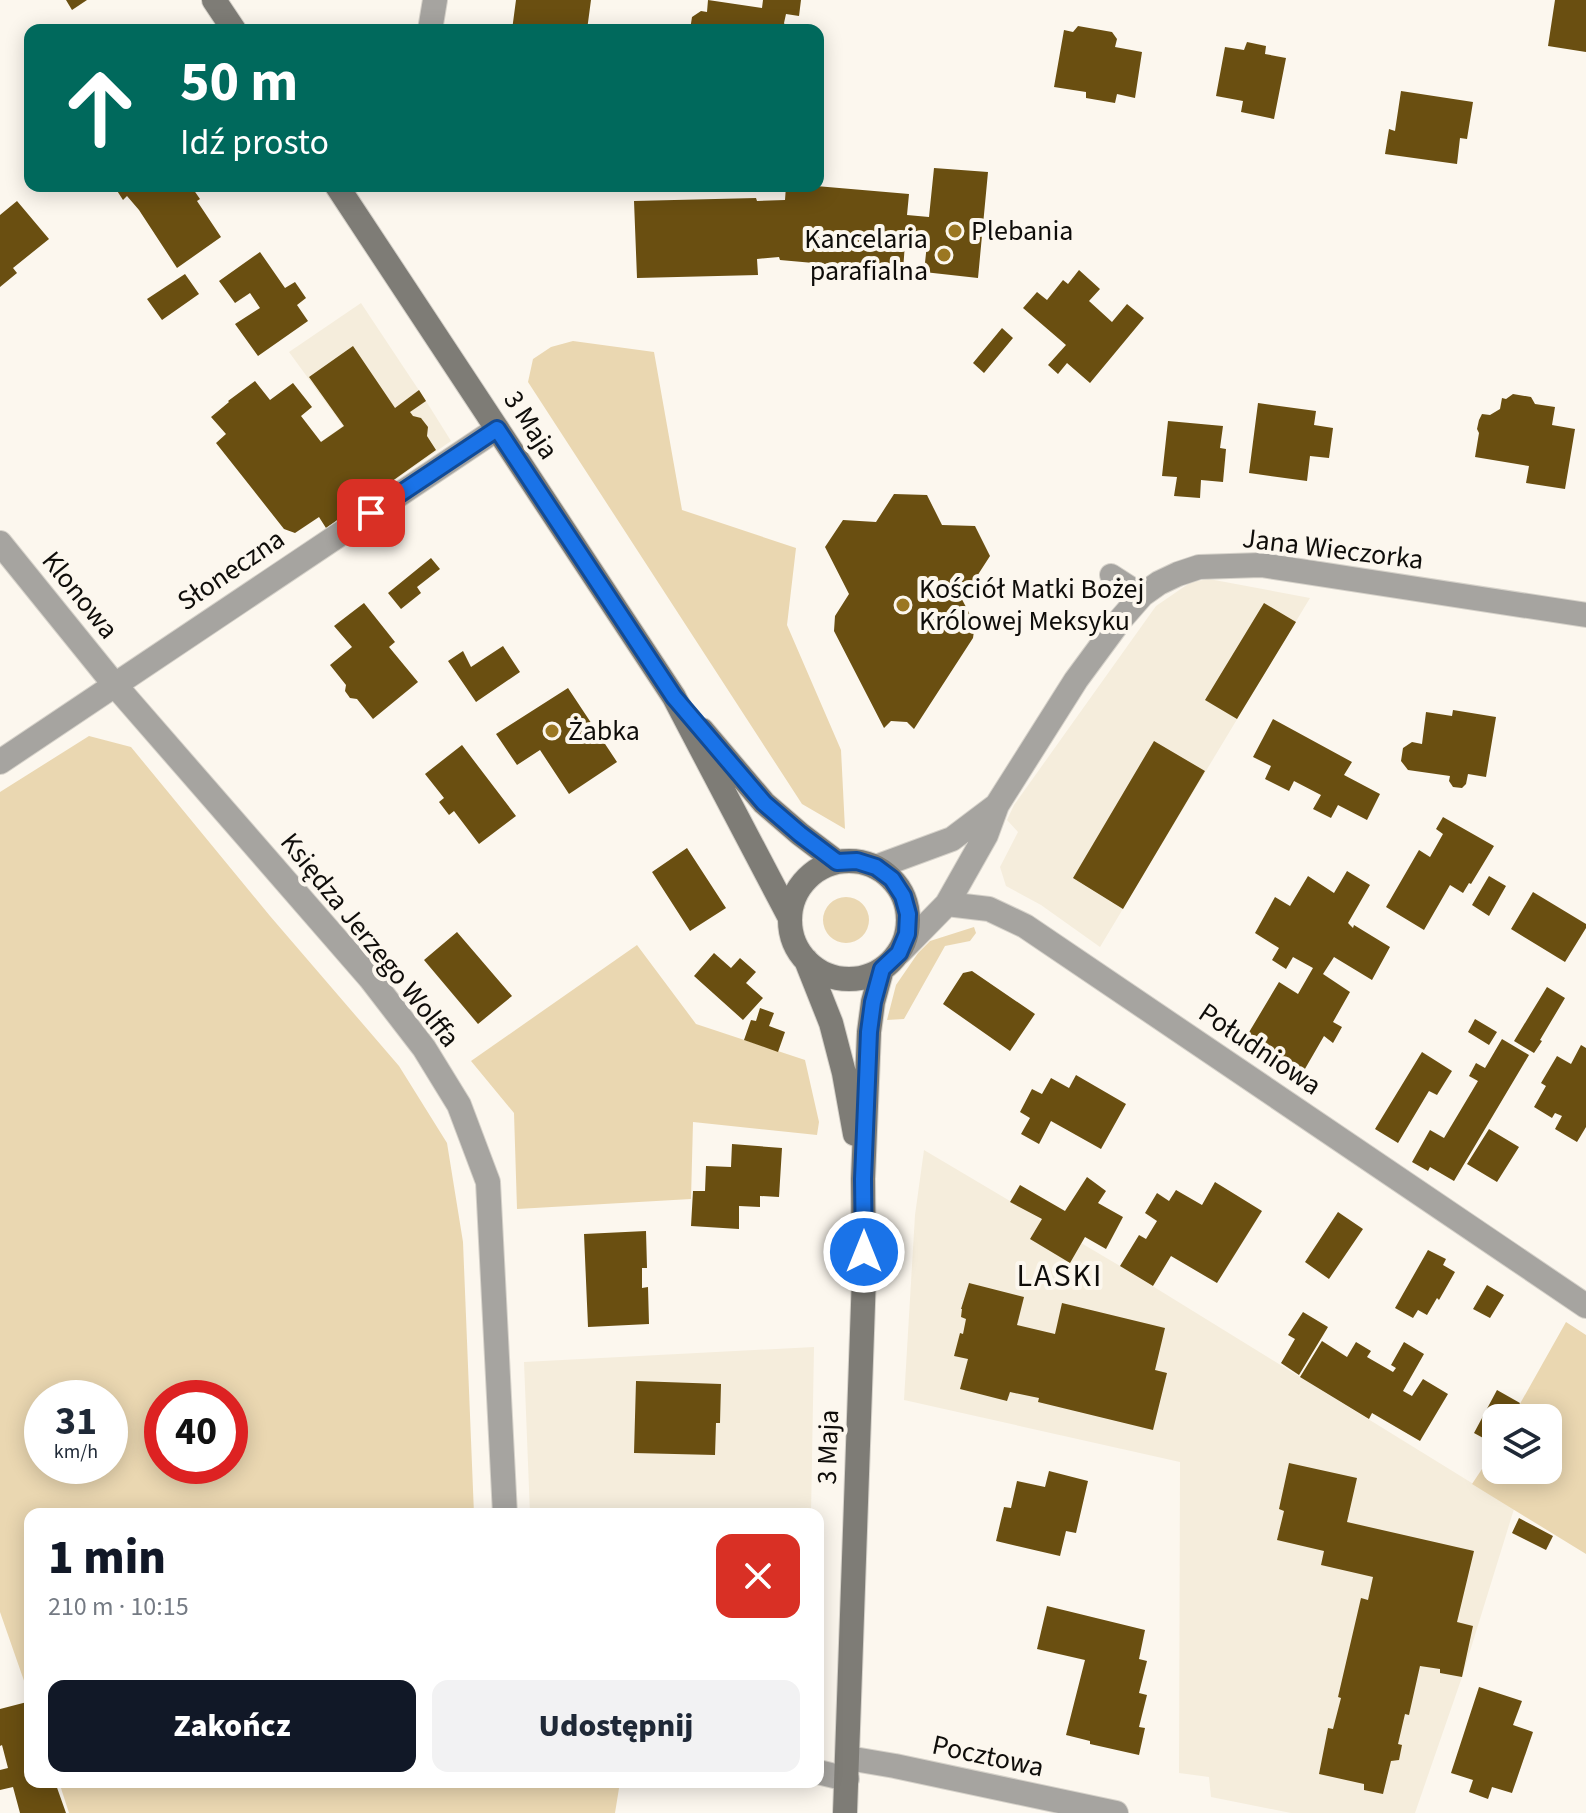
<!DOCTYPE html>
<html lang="pl">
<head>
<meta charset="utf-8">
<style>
  :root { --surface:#fff; --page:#f2f2f3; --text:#1f2937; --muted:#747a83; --accent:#111827 }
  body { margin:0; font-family:"Source Sans 3",sans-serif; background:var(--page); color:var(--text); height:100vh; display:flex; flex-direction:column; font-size:30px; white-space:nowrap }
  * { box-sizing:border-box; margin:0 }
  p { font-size:26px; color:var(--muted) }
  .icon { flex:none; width:44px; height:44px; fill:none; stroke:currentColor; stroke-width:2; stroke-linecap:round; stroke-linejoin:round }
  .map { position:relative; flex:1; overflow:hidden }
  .details { position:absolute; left:24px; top:1508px; width:800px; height:280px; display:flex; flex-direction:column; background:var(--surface); border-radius:16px; box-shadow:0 4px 20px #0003 }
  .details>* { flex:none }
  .banner { position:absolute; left:24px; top:24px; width:800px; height:168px; border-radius:16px; box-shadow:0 4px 20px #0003; background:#00695c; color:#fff; overflow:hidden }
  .fabs { position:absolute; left:1482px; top:1404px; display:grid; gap:16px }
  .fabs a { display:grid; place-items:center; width:80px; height:80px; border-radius:16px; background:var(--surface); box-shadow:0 4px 20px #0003; font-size:40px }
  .speed { position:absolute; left:24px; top:1380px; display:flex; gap:16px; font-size:40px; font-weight:700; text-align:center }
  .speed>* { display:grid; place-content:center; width:104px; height:104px; border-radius:50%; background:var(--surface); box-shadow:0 4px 20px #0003; line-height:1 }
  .speed small { font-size:20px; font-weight:400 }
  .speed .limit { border:12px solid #d22; background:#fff; color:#111 }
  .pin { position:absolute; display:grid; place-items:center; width:68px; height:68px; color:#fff; margin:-34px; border-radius:16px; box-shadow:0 4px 12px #0006 }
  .me { position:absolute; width:88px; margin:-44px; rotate:0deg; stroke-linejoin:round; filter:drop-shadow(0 0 6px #0008) }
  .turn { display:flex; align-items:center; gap:28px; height:168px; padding:0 24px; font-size:36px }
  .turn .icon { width:104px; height:104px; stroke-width:2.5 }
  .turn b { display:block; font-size:56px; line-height:68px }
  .round { display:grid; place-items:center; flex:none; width:84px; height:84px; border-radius:16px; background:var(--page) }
  .head { display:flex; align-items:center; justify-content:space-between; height:136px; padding:0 24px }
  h1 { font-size:48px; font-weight:800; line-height:60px; color:var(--accent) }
  .cta { display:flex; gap:16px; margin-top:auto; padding:16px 24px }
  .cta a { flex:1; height:92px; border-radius:16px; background:var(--accent); color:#fff; font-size:32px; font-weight:800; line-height:92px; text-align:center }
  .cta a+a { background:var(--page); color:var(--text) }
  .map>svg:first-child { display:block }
</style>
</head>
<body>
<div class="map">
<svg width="1586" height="1813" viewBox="0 0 1586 1813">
  <rect width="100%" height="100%" fill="#fcf7ee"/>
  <!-- built -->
  <path fill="#f5eddc" d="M 361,303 L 426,401 L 451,441 L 326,528 L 319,517 L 284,529 L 253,490 L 343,426 L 289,352 Z
    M 1209,579 L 1310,598 L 1100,947 L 1041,905 L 1006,886 L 1000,867 L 1018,832 L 1007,820 L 1014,805 L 1156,606 L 1191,582 Z
    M 924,1150 L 1120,1266 L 1514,1509 L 1462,1677 L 1415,1813 L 1291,1813 L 1211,1797 L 1209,1777 L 1179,1773 L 1180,1462 L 904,1400 L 915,1215 Z
    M 814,1347 L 811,1514 L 530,1514 L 524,1362 Z"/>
  <!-- green -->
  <path fill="#ead7b1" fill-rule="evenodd" d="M 573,341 L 654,352 L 682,510 L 796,548 L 787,625 L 841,750 L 845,829 L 802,804 L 528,382 L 533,359 L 551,347 Z
    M 89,736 L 131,747 L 270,916 L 399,1066 L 447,1143 L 463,1242 L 474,1514 L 30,1514 L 30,1698 L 0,1612 L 0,792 ZM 110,1398 L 110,1466 L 42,1466 L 42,1398 ZM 162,1398 L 230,1398 L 230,1466 L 162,1466 Z
    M823 920a23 23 0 1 1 46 0a23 23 0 1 1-46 0Z
    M 974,927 L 976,933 L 970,941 L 945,946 L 904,1019 L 887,1020 L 896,985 L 918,953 L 930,941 Z
    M 637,945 L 696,1024 L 805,1060 L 819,1122 L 817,1135 L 693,1122 L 691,1199 L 517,1209 L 514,1113 L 471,1061 Z
    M 1566,1322 L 1586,1335 L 1586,1554 L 1472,1484 L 1496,1448 L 1496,1470 L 1548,1470 L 1548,1418 L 1512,1418 Z
    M 59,1782 L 620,1782 L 615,1813 L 69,1813 Z"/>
  <!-- building -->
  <path fill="#6a4f11" d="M 66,0 L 87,0 L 72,10 Z
    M 516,0 L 591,0 L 587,30 L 512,30 Z
    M 708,0 L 762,8 L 763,0 L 801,0 L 799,16 L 786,14 L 784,23 L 787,30 L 690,30 L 692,17 L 701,11 L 707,12 Z
    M 1555,0 L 1586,0 L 1586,52 L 1548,46 Z
    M 1078,26 L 1112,32 L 1117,39 L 1115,47 L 1142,52 L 1135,98 L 1117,94 L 1115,103 L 1086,98 L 1086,92 L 1054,87 L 1064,30 L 1073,32 Z
    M 1247,42 L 1266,46 L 1265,54 L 1286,58 L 1274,119 L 1241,112 L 1243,101 L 1216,96 L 1225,47 L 1244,50 Z
    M 1401,91 L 1473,102 L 1467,139 L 1460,138 L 1457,164 L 1385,154 L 1389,129 L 1395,131 Z
    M 934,168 L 988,172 L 978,278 L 924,272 L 927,244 L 905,243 L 903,271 L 780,260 L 779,257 L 757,259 L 758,275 L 637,278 L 634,201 L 756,198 L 757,201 L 785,200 L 786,186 L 816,186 L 909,194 L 907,215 L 929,217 Z
    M 114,186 L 191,186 L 200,199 L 197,201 L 221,237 L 177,268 L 139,210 L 127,196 L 123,200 Z
    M 17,201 L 49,239 L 13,268 L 17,273 L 0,287 L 0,215 Z
    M 260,252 L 285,288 L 295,282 L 306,298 L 297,305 L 308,321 L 258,356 L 235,324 L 260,308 L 250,293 L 235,303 L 219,281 Z
    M 1079,270 L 1100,289 L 1089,301 L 1112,322 L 1127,304 L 1144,318 L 1090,383 L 1067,363 L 1058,374 L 1048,365 L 1066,345 L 1023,308 L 1037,292 L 1047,300 L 1063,280 L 1068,284 Z
    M 185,274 L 199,294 L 162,320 L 147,299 Z
    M 1002,328 L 1013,338 L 984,373 L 973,363 Z
    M 353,346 L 395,408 L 419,390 L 426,401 L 410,412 L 413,416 L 421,418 L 428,427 L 427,436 L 436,450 L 326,528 L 319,517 L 295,533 L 284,529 L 216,443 L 226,434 L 211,417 L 229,402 L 228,401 L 255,381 L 270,400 L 293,383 L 312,407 L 301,416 L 321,442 L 344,426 L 309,377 Z
    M 1513,394 L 1531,397 L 1535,404 L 1555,407 L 1552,425 L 1575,429 L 1565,489 L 1526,483 L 1529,466 L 1475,457 L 1479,433 L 1477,429 L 1479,420 L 1482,414 L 1490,415 L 1500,409 L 1502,398 L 1506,399 Z
    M 1258,403 L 1316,411 L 1314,425 L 1333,428 L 1329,458 L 1310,456 L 1307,481 L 1249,473 Z
    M 1168,421 L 1223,426 L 1220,448 L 1226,449 L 1223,482 L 1201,480 L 1200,498 L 1174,496 L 1177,477 L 1162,476 Z
    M 894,494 L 927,495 L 942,525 L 975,526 L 990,556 L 970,587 L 968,585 L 957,590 L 975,624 L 973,638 L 914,729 L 907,722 L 891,721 L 884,728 L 834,631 L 835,616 L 849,594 L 825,547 L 843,520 L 876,522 Z
    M 431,558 L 440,569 L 417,587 L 421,593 L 401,609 L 388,593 Z
    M 364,603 L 395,642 L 389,647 L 418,682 L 373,719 L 357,699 L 350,698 L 345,691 L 346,685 L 330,665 L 352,647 L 334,626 Z
    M 1264,603 L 1296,622 L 1237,719 L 1205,700 Z
    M 503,646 L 520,672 L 476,702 L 448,661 L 463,651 L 471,667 Z
    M 568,688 L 617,762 L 569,794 L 540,750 L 517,765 L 496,734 Z
    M 1453,710 L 1496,717 L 1486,777 L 1468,774 L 1466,784 L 1462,788 L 1453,787 L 1449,781 L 1450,776 L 1408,770 L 1401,761 L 1403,748 L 1412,742 L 1422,744 L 1426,712 L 1452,716 Z
    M 1273,719 L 1352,762 L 1344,775 L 1380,794 L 1367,820 L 1338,805 L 1331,818 L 1313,809 L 1321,795 L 1294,781 L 1289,791 L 1265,779 L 1271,766 L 1253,757 Z
    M 1154,741 L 1205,771 L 1123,909 L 1073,878 Z
    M 462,745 L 516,816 L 479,844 L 454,811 L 449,815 L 439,802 L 444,798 L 425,774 Z
    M 1443,817 L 1494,846 L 1471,884 L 1469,883 L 1463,893 L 1450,885 L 1424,930 L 1386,907 L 1419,850 L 1430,857 L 1443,834 L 1436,829 Z
    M 687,848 L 726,908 L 690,931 L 652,872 Z
    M 1347,871 L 1370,885 L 1348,923 L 1353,928 L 1354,925 L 1390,947 L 1372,980 L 1334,957 L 1323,974 L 1350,992 L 1333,1022 L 1342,1027 L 1333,1043 L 1324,1036 L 1302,1074 L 1245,1039 L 1279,982 L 1298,994 L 1313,968 L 1293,957 L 1286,969 L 1272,960 L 1279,948 L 1255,933 L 1275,897 L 1290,906 L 1308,876 L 1334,893 Z
    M 1489,876 L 1506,886 L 1489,916 L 1472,905 Z
    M 1533,892 L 1586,924 L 1586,928 L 1565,962 L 1511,929 Z
    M 457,932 L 512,996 L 478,1024 L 424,960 Z
    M 714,953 L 731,968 L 740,958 L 756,972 L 746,983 L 763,998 L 743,1020 L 694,976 Z
    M 972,971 L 1035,1014 L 1010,1051 L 943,1004 L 963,973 Z
    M 1547,987 L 1565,998 L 1540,1040 L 1542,1041 L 1534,1053 L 1514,1041 Z
    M 760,1008 L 774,1013 L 769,1026 L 785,1032 L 778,1052 L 744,1040 L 751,1020 L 756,1021 Z
    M 1475,1019 L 1497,1032 L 1489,1045 L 1468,1032 Z
    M 1502,1039 L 1529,1055 L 1454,1181 L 1430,1167 L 1428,1171 L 1412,1162 L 1430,1130 L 1444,1138 L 1478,1081 L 1469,1076 L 1476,1063 L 1485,1068 Z
    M 1581,1045 L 1586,1048 L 1586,1127 L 1577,1142 L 1555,1129 L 1562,1116 L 1555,1113 L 1552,1118 L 1534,1107 L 1546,1086 L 1541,1083 L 1557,1056 L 1571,1064 Z
    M 1422,1052 L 1452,1071 L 1437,1095 L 1429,1091 L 1398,1143 L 1375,1129 Z
    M 1076,1075 L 1126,1104 L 1101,1149 L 1051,1121 L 1039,1144 L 1021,1134 L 1030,1118 L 1020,1112 L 1032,1089 L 1042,1094 L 1051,1078 L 1069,1088 Z
    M 1489,1129 L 1519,1147 L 1497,1182 L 1467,1164 Z
    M 732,1144 L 782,1148 L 779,1197 L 760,1196 L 760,1207 L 739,1206 L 739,1229 L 691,1226 L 693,1191 L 705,1191 L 706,1166 L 731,1167 Z
    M 1087,1177 L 1106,1191 L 1098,1203 L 1123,1217 L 1106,1249 L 1085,1237 L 1070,1263 L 1030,1239 L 1042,1219 L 1010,1202 L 1020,1185 L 1065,1211 Z
    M 1215,1182 L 1262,1211 L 1217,1283 L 1171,1256 L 1153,1286 L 1120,1266 L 1139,1235 L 1146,1239 L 1157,1221 L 1145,1213 L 1157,1193 L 1169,1201 L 1176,1190 L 1202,1205 Z
    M 1338,1212 L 1363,1229 L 1329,1279 L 1305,1262 Z
    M 646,1231 L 647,1268 L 642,1268 L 642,1288 L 648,1287 L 649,1324 L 588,1327 L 584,1234 Z
    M 1428,1250 L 1446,1259 L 1443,1265 L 1455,1272 L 1439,1300 L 1437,1298 L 1427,1315 L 1418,1310 L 1413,1318 L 1395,1308 Z
    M 969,1283 L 1024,1297 L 1017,1325 L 1055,1334 L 1062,1303 L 1165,1328 L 1155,1370 L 1167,1373 L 1153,1430 L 1038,1402 L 1039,1398 L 1010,1392 L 1007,1401 L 960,1389 L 968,1359 L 954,1356 L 960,1333 L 963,1334 L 966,1319 L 961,1317 L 962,1309 L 961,1309 Z
    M 1487,1285 L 1504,1295 L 1490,1318 L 1473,1309 Z
    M 1303,1312 L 1328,1327 L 1299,1375 L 1281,1363 L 1295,1339 L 1288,1335 Z
    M 1322,1341 L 1347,1357 L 1356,1342 L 1371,1351 L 1367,1357 L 1393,1372 L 1396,1368 L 1391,1365 L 1404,1342 L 1424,1354 L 1403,1391 L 1412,1396 L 1423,1379 L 1448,1394 L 1420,1441 L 1372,1413 L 1369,1419 L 1300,1377 Z
    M 636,1381 L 721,1384 L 720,1423 L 716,1423 L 715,1455 L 634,1453 Z
    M 1497,1390 L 1520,1403 L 1512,1418 L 1496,1418 L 1496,1445 L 1474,1433 Z
    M 1289,1463 L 1357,1478 L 1347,1522 L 1474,1551 L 1457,1622 L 1473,1626 L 1462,1677 L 1440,1673 L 1440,1669 L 1420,1666 L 1409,1715 L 1405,1714 L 1398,1744 L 1402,1745 L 1399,1760 L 1391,1761 L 1383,1794 L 1364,1790 L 1364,1784 L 1319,1774 L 1328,1728 L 1333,1729 L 1341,1698 L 1338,1697 L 1361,1598 L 1368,1600 L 1373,1577 L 1321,1565 L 1324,1551 L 1277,1540 L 1284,1511 L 1279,1509 Z
    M 1049,1471 L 1088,1481 L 1076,1533 L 1066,1531 L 1060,1556 L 996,1541 L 1004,1507 L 1011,1508 L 1017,1481 L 1045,1487 Z
    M 1519,1518 L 1553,1536 L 1546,1550 L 1512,1533 Z
    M 1047,1606 L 1145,1630 L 1139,1659 L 1147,1661 L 1139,1693 L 1147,1695 L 1139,1727 L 1145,1728 L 1139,1755 L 1090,1744 L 1090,1741 L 1066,1735 L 1085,1660 L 1037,1649 Z
    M 1479,1687 L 1522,1701 L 1513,1725 L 1533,1732 L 1512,1793 L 1492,1787 L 1488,1799 L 1469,1792 L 1473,1780 L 1451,1773 Z
    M 27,1702 L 30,1710 L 30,1782 L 55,1782 L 66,1813 L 20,1813 L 13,1787 L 0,1790 L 0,1770 L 8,1768 L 2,1745 L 0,1746 L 0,1709 Z"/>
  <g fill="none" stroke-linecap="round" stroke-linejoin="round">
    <!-- lane casing -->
    <g stroke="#d6d2ca" stroke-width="24">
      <path id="lane" d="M 1111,575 L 1142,595"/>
    </g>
    <!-- street casing -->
    <g stroke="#d6d2ca" stroke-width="26">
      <path id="street" d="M 430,30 L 435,0
        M 0,543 L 114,684 L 370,978 L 424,1048 L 459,1105 L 488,1182 L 505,1514
        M 0,762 L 497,429
        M 876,867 L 952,839 L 997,805
        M 947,904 L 986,835 L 997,805 L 1076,680 L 1121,619 L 1142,595 L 1159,583 L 1178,574 L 1199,567 L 1261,565 L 1586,615
        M 899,953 L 947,904 L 989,909 L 1025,926 L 1586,1306
        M 848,1758 L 895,1766 L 1116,1813
        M 818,1772 L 847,1779"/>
    </g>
    <!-- secondary casing -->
    <g stroke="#d6d2ca" stroke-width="26">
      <path id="secondary" d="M 214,0 L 234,30
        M 337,186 L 674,697 L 790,918
        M 702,730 L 764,803 L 800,834 L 837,862
        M790 920a59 59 0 1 1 118 0a59 59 0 1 1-118 0Z
        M 806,960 L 831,1023 L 844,1073 L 855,1134
        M 845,1813 L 864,1276 L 863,1179 L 869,1032 L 873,1002 L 882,969"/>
    </g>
    <!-- lane -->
    <use href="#lane" stroke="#a6a4a0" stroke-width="22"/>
    <!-- street -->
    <use href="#street" stroke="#a6a4a0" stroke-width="24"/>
    <!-- secondary -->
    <use href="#secondary" stroke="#7e7c76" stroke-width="24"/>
  </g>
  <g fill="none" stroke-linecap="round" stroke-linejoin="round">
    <!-- route casing -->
    <g stroke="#114b97" stroke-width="20">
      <path id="route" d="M 371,513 L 497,429 L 674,697 L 764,803 L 800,834 L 837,862 L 857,861 L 876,867 L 892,879 L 903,896 L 908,914 L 907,934 L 899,953 L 882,969 L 873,1002 L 869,1032 L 863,1179 L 864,1252"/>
    </g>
    <!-- route -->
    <use href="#route" stroke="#1a73e8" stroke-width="14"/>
  </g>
  <!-- markers -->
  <g fill="#9b7722" stroke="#fcf7ee" stroke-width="3">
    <circle cx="955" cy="231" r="8"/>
    <circle cx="944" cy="255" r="8"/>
    <circle cx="903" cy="605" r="8"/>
    <circle cx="552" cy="731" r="8"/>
  </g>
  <g text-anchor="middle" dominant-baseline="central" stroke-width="8" stroke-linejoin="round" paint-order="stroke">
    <!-- poi labels -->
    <g font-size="28" fill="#0f0d0a" stroke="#fcf7ee" text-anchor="start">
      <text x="971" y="231">Plebania</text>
      <text x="928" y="239" text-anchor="end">Kancelaria<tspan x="928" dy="32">parafialna</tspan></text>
      <text x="919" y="589">Kościół Matki Bożej<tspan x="919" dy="32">Królowej Meksyku</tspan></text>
      <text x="568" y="731">Żabka</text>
    </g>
    <!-- street labels -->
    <g font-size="28" fill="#0f0d0a" stroke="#fcf7ee">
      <text transform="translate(531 425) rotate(57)">3 Maja</text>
      <text transform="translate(1333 549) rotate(7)">Jana Wieczorka</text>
      <text transform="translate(231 570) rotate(-34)">Słoneczna</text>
      <text transform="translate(80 595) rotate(51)">Klonowa</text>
      <text transform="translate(370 940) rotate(51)">Księdza Jerzego Wolffa</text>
      <text transform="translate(1260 1049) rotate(34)">Południowa</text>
      <text transform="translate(828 1447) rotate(-88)">3 Maja</text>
      <text transform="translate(988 1756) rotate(12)">Pocztowa</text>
    </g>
    <!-- quarter labels -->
    <g font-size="32" letter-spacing="2" fill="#0f0d0a" stroke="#fcf7ee">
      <text x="1060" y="1276">LASKI</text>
    </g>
  </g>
</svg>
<div class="fabs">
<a><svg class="icon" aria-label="layers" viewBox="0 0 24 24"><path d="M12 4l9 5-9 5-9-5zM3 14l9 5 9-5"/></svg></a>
</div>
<div class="speed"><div>31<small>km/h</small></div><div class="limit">40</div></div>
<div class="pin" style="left:371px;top:513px;background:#d93025"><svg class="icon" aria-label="arrive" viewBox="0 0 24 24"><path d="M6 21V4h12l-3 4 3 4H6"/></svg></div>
<svg class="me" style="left:864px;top:1252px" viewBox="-20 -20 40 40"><circle r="17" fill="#1a73e8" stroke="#fff" stroke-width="3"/><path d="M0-11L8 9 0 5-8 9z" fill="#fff"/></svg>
<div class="banner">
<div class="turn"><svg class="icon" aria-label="ahead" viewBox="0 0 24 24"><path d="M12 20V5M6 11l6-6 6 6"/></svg><div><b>50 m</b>Idź prosto</div></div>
</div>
<section class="details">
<div class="head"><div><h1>1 min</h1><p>210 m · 10:15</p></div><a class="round" style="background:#d93025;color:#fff"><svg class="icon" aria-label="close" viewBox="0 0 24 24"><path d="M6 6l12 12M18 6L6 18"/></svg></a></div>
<div class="cta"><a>Zakończ</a><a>Udostępnij</a></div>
</section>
</div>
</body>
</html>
